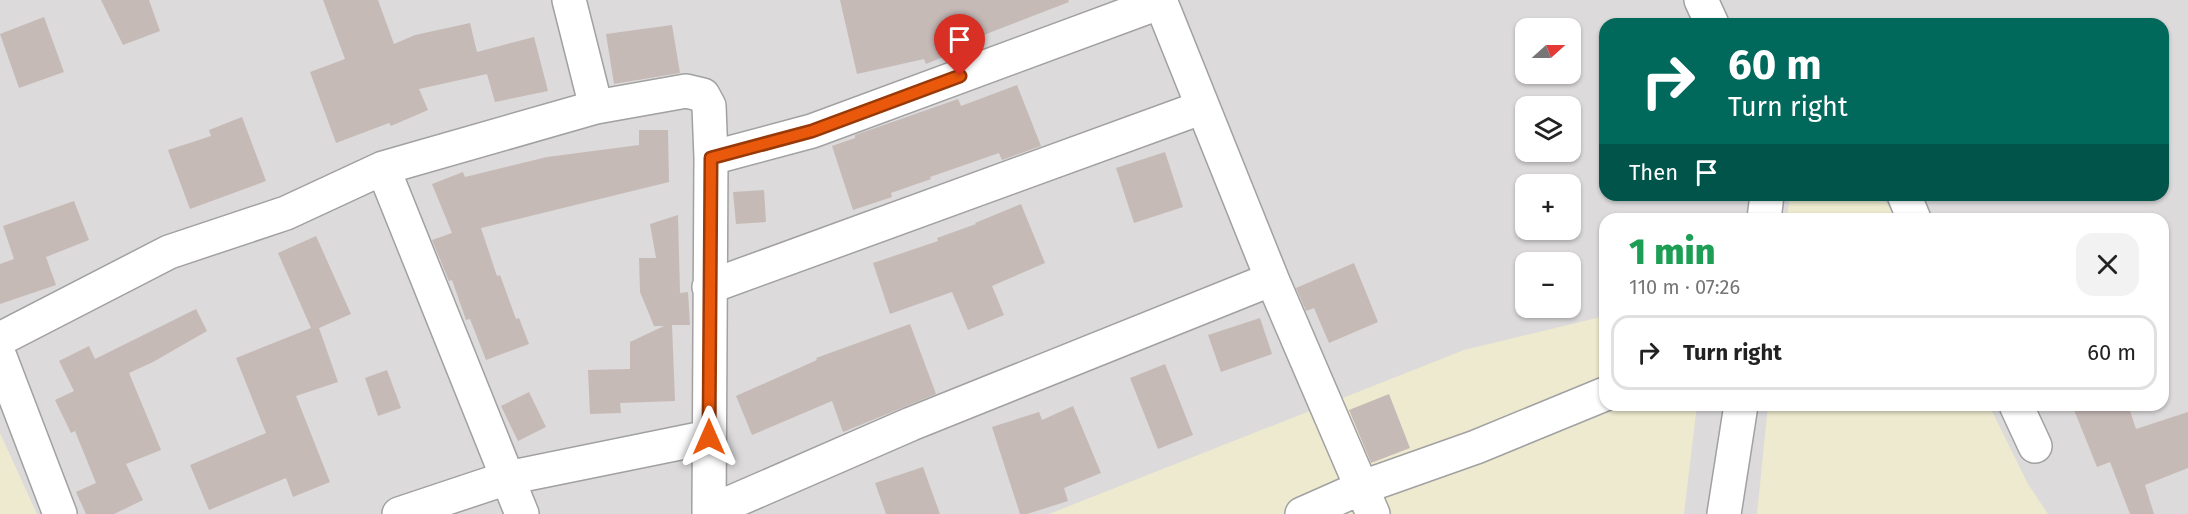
<!DOCTYPE html>
<html lang="en">
<head>
<meta charset="utf-8">
<style>
  :root { --surface:#fff; --page:#f2f2f2; --text:#222; --muted:#767676; --line:#e0e0e0 }
  body { margin:0; font-family:"Fira Sans",sans-serif; background:var(--page); color:var(--text); height:100vh; display:flex; flex-direction:column; font-size:22px; white-space:nowrap }
  * { box-sizing:border-box; margin:0 }
  p { font-size:20px; color:var(--muted) }
  .icon { flex:none; width:33px; height:33px; fill:none; stroke:currentColor; stroke-width:2; stroke-linecap:round; stroke-linejoin:round }
  .map { position:relative; flex:1; overflow:hidden }
  .details { position:absolute; left:1599px; top:213px; width:570px; height:198px; display:flex; flex-direction:column; background:var(--surface); border-radius:18px; box-shadow:0 2px 4px #0004 }
  .details>* { flex:none }
  .hud { position:absolute; left:1599px; top:18px; width:570px; height:183px; border-radius:18px; box-shadow:0 2px 4px #0004; background:#00695c; color:#fff; overflow:hidden }
  .needle { width:39px; rotate:69deg }
  .buttons { position:absolute; left:1515px; top:18px; display:grid; gap:12px }
  .buttons a { display:grid; place-items:center; width:66px; height:66px; border-radius:12px; background:var(--surface); box-shadow:0 2px 4px #0004; font-size:30px }
  .pin { position:absolute; display:grid; place-items:center; width:51px; height:51px; color:#fff; margin:-62px -26px; border-radius:50% 50% 50% 0; rotate:-45deg; box-shadow:0 0 6px #0007 }
  .pin .icon { rotate:45deg }
  .me { position:absolute; width:66px; margin:-33px; rotate:0deg; stroke-linejoin:round; filter:drop-shadow(0 0 4px #0008) }
  .turn { display:flex; align-items:center; gap:21px; height:126px; padding:0 30px; font-size:27px }
  .turn .icon { width:78px; height:78px; stroke-width:2.5 }
  .turn b { display:block; font-size:42px; line-height:51px }
  .then { display:flex; align-items:center; height:57px; padding:0 30px; background:#0003; gap:12px; font-size:22px }
  .round { display:grid; place-items:center; flex:none; width:63px; height:63px; border-radius:18px; background:var(--page) }
  .head { display:flex; align-items:center; justify-content:space-between; height:102px; padding:0 30px }
  h1 { font-size:36px; font-weight:800; line-height:45px; color:#1e9e55 }
  ul { padding:0; list-style:none }
  li { display:flex; align-items:center; gap:18px; height:75px; margin:0 12px 9px; padding:0 18px; border:3px solid var(--line); border-radius:18px }
  li div { flex:1 }
  li b { display:block; font-size:22px }
  li em { font-style:normal }
  .map>svg:first-child { display:block }
</style>
</head>
<body>
<div class="map">
<svg width="2188" height="514" viewBox="0 0 2188 514">
  <rect width="100%" height="100%" fill="#eee9e4"/>
  <!-- residential -->
  <path fill="#dcdadb" fill-rule="evenodd" d="M 0,0 L 2188,0 L 2188,514 L 0,514 ZM 1605,24 L 2163,24 L 2163,195 L 1605,195 ZM 1526,28 L 1570,28 L 1570,74 L 1526,74 ZM 1526,106 L 1570,106 L 1570,152 L 1526,152 ZM 1526,184 L 1570,184 L 1570,230 L 1526,230 ZM 1605,219 L 2163,219 L 2163,405 L 1605,405 ZM 1526,262 L 1570,262 L 1570,308 L 1526,308 Z"/>
  <!-- farmland -->
  <path fill="#edeacf" d="M 1790,195 L 1881,195 L 1897,219 L 1787,219 Z
    M 1605,316 L 1605,405 L 1697,405 L 1684,514 L 1049,514 L 1464,350 Z
    M 1768,405 L 1989,405 L 2028,484 L 2048,514 L 1757,514 Z
    M 0,433 L 37,514 L 0,514 Z"/>
  <!-- building -->
  <path fill="#c6bab7" d="M 101,0 L 149,0 L 160,31 L 123,45 Z
    M 323,0 L 378,0 L 394,44 L 415,35 L 470,23 L 477,52 L 534,37 L 548,91 L 495,102 L 487,74 L 419,89 L 428,110 L 391,126 L 389,123 L 336,143 L 310,72 L 345,59 Z
    M 840,0 L 1068,0 L 1069,2 L 963,43 L 964,48 L 926,64 L 924,59 L 857,74 Z
    M 44,17 L 64,72 L 19,88 L 0,34 Z
    M 672,25 L 680,73 L 614,84 L 606,34 Z
    M 1017,85 L 1041,146 L 1002,160 L 999,153 L 930,177 L 931,179 L 891,193 L 892,197 L 853,210 L 832,146 L 855,138 L 855,135 L 958,99 L 961,106 Z
    M 242,117 L 266,181 L 190,209 L 168,150 L 211,136 L 209,130 Z
    M 639,130 L 668,130 L 669,182 L 481,228 L 497,276 L 500,275 L 516,319 L 519,318 L 529,344 L 486,360 L 470,319 L 466,320 L 452,280 L 449,281 L 432,240 L 452,233 L 432,184 L 463,172 L 465,177 L 547,157 L 639,145 Z
    M 1165,152 L 1183,207 L 1134,223 L 1116,168 Z
    M 764,190 L 766,222 L 736,224 L 733,192 Z
    M 74,201 L 89,240 L 46,257 L 56,285 L 0,304 L 0,264 L 14,259 L 3,226 Z
    M 1021,204 L 1045,263 L 992,286 L 1004,315 L 968,330 L 952,292 L 890,314 L 873,263 L 938,241 L 937,238 L 976,224 L 975,223 Z
    M 678,215 L 680,293 L 688,292 L 690,325 L 672,325 L 675,401 L 620,403 L 621,413 L 590,414 L 588,370 L 630,369 L 630,342 L 664,326 L 654,326 L 640,292 L 639,258 L 656,258 L 650,224 Z
    M 316,236 L 351,314 L 319,328 L 338,382 L 296,396 L 330,482 L 293,497 L 286,478 L 209,510 L 190,465 L 266,433 L 236,358 L 311,328 L 278,253 Z
    M 1354,263 L 1378,322 L 1329,343 L 1314,308 L 1306,311 L 1296,288 Z
    M 196,309 L 207,331 L 153,362 L 129,373 L 161,450 L 126,464 L 143,500 L 114,514 L 86,514 L 76,492 L 96,483 L 75,431 L 71,433 L 55,400 L 74,391 L 59,361 L 89,346 L 95,359 Z
    M 1260,318 L 1272,354 L 1221,372 L 1208,335 Z
    M 910,324 L 936,394 L 843,432 L 832,401 L 752,435 L 736,396 L 817,360 L 816,358 Z
    M 1165,364 L 1193,435 L 1158,449 L 1130,378 Z
    M 387,370 L 401,408 L 378,416 L 365,378 Z
    M 529,392 L 546,427 L 518,441 L 501,406 Z
    M 1389,394 L 1410,448 L 1371,463 L 1349,410 Z
    M 2072,405 L 2128,405 L 2136,429 L 2188,412 L 2188,468 L 2145,485 L 2154,514 L 2130,514 L 2110,462 L 2097,467 Z
    M 1073,406 L 1101,473 L 1064,488 L 1068,501 L 1027,514 L 1020,514 L 992,427 L 1039,412 L 1042,420 Z
    M 923,467 L 940,514 L 886,514 L 875,483 Z"/>
  <g fill="none" stroke-linecap="round" stroke-linejoin="round">
    <!-- minor casing -->
    <g stroke="#a1a1a1" stroke-width="36">
      <path id="minor" d="M 569,0 L 596,107
        M 1160,0 L 1272,279 L 1373,514
        M 1701,0 L 1712,24
        M 711,158 L 812,131 L 1161,2
        M 383,168 L 522,514
        M 1904,195 L 1914,219
        M 1764,219 L 1767,195
        M 709,287 L 1203,107
        M 0,339 L 169,252 L 286,213 L 383,168 L 596,107 L 686,91 L 703,95 L 709,106 L 711,158 L 709,514
        M 0,357 L 60,514
        M 2016,405 L 2035,446
        M 709,512 L 911,424 L 1272,279
        M 399,514 L 507,478 L 709,437
        M 1302,514 L 1363,487 L 1476,447 L 1605,394
        M 1724,514 L 1741,405"/>
    </g>
    <!-- minor -->
    <use href="#minor" stroke="#fff" stroke-width="33"/>
  </g>
  <g fill="none" stroke-linecap="round" stroke-linejoin="round">
    <!-- route casing -->
    <g stroke="#983908" stroke-width="15">
      <path id="route" d="M 709,437 L 711,158 L 812,131 L 960,76"/>
    </g>
    <!-- route -->
    <use href="#route" stroke="#ea580c" stroke-width="10"/>
  </g>
</svg>
<div class="buttons">
<a><svg class="needle" viewBox="-14 -14 28 28"><path d="M0-13l5 13h-10z" fill="#e53935"/><path d="M0 13l5-13h-10z" fill="#767676"/></svg></a>
<a><svg class="icon" aria-label="layers" viewBox="0 0 24 24"><path d="M12 4l9 5-9 5-9-5zM3 14l9 5 9-5"/></svg></a>
<a>+</a>
<a>−</a>
</div>
<div class="pin" style="left:960px;top:76px;background:#d93025"><svg class="icon" aria-label="arrive" viewBox="0 0 24 24"><path d="M6 21V4h12l-3 4 3 4H6"/></svg></div>
<svg class="me" style="left:709px;top:437px" viewBox="-20 -20 40 40"><path d="M0-17L14 15 0 8-14 15z" fill="#ea580c" stroke="#fff" stroke-width="4"/></svg>
<div class="hud">
<div class="turn"><svg class="icon" aria-label="right" viewBox="0 0 24 24"><path d="M7 20v-9h11M14 6l5 5-5 5"/></svg><div><b>60 m</b>Turn right</div></div>
<div class="then">Then<svg class="icon" aria-label="arrive" viewBox="0 0 24 24"><path d="M6 21V4h12l-3 4 3 4H6"/></svg></div>
</div>
<section class="details">
<div class="head"><div><h1>1 min</h1><p>110 m · 07:26</p></div><a class="round"><svg class="icon" aria-label="close" viewBox="0 0 24 24"><path d="M6 6l12 12M18 6L6 18"/></svg></a></div>
<ul>
<li><svg class="icon" aria-label="right" viewBox="0 0 24 24"><path d="M7 20v-9h11M14 6l5 5-5 5"/></svg><div><b>Turn right</b></div><em>60 m</em></li>
</ul>
</section>
</div>
</body>
</html>
